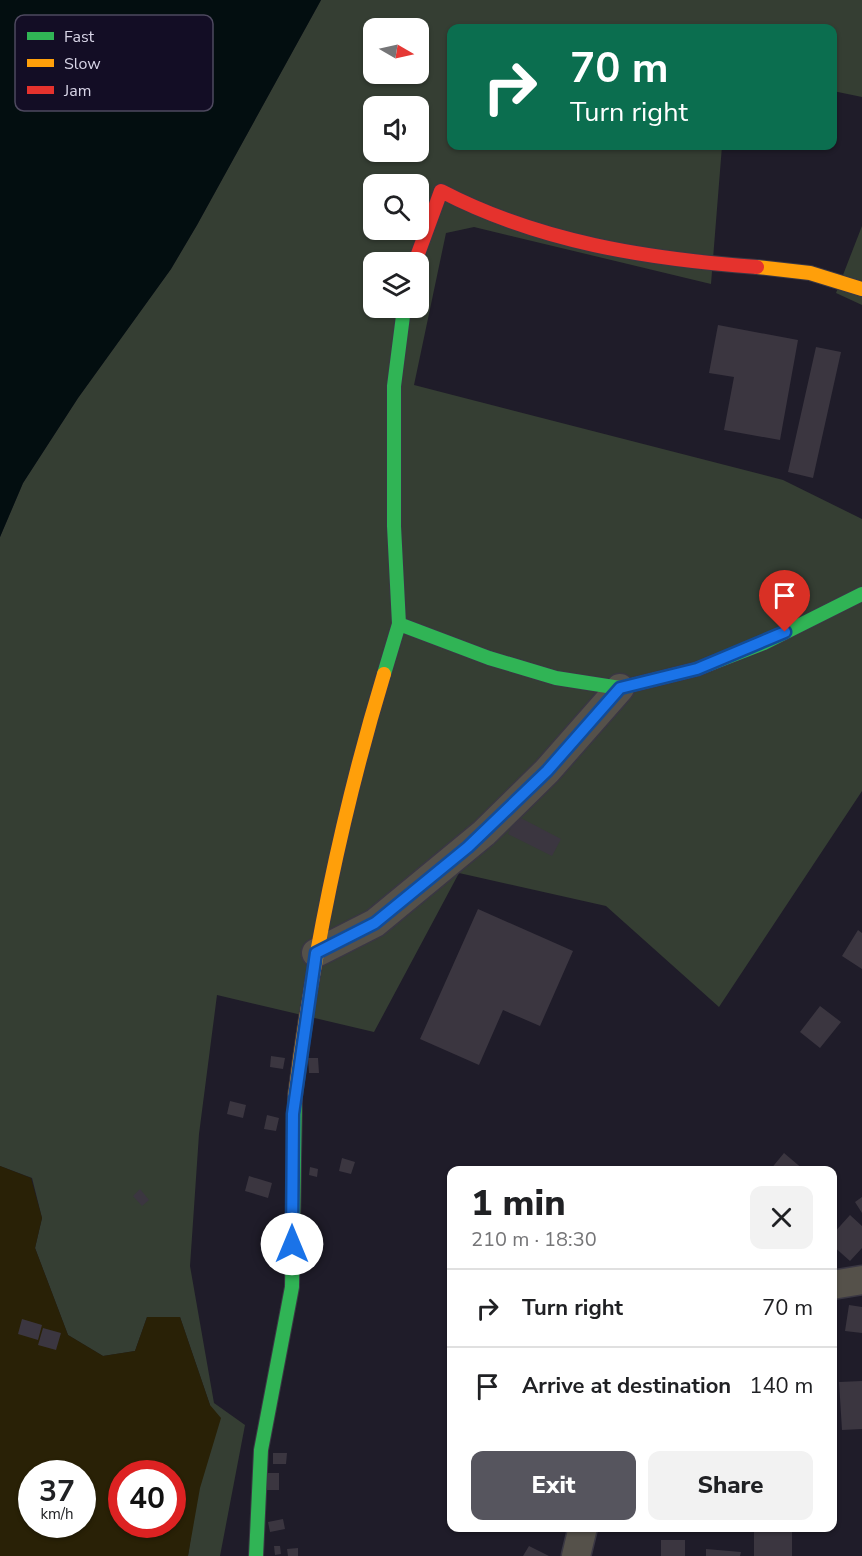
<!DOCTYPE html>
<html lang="en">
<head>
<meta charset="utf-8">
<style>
  :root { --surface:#fff; --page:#f2f2f2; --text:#202124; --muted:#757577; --line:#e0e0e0; --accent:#56555e }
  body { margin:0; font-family:"Nunito Sans",sans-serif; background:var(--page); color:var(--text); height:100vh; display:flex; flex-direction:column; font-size:22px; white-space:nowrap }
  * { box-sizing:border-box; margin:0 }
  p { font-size:20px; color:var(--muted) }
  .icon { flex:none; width:33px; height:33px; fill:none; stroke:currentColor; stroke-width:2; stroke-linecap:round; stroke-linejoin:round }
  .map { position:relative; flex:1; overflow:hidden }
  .side { position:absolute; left:447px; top:1166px; width:390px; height:366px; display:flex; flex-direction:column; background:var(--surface); border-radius:12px; box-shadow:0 2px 4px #0004 }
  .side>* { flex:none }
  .hud { position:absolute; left:447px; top:24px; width:390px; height:126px; border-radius:12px; box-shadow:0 2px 4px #0004; background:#0b6e4f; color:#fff; overflow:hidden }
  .needle { width:39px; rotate:99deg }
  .tools { position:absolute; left:363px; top:18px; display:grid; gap:12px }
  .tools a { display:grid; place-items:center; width:66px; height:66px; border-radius:12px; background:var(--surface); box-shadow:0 2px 4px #0004; font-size:30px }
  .speed { position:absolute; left:18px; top:1460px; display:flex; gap:12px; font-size:30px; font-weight:700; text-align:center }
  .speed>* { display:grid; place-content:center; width:78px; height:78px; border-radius:50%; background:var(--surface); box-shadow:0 2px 4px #0004; line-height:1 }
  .speed small { font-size:15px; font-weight:400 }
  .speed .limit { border:9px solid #d22; background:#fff; color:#111 }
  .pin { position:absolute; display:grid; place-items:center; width:51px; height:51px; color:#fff; margin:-62px -26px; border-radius:50% 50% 50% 0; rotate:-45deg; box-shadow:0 0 6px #0007 }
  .pin .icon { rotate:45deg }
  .me { position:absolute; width:66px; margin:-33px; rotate:0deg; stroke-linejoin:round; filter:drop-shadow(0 0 4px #0008) }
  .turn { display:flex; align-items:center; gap:21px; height:126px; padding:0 24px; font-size:27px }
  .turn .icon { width:78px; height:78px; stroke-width:2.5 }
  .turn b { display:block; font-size:42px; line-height:51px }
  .round { display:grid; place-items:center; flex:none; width:63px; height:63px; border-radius:12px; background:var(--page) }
  .overview { display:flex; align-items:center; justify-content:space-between; height:102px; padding:0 24px }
  h1 { font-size:36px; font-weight:800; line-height:45px }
  .cta { display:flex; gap:12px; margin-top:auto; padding:12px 24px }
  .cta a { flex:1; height:69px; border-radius:12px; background:var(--accent); color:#fff; font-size:24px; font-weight:800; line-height:69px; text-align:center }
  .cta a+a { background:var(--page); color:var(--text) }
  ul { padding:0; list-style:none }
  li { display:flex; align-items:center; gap:18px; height:78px; padding:0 24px; border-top:2px solid var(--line) }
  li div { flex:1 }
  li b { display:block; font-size:22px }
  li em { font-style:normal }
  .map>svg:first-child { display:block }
</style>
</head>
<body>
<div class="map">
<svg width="862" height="1556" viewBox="0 0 862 1556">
  <rect width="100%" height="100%" fill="#1f1c29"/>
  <!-- green -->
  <path fill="#353e33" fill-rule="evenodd" d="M 321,0 L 862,0 L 862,97 L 833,91 L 832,28 L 452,28 L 452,146 L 722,146 L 711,284 L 474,227 L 446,233 L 414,385 L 783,480 L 862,519 L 862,791 L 719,1007 L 606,906 L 459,873 L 374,1032 L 217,995 L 199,1134 L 190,1266 L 214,1403 L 245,1425 L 220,1556 L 188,1556 L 210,1405 L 180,1317 L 147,1317 L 135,1351 L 103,1356 L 68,1335 L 35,1248 L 42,1218 L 32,1178 L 0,1166 L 0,537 L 23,483 L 78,398 L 171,269 L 197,225 ZM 374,28 L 418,28 L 418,74 L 374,74 ZM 374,106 L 418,106 L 418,152 L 374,152 ZM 374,184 L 418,184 L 418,230 L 374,230 ZM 374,262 L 418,262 L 418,308 L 374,308 Z
    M 862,226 L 862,305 L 836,293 Z"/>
  <!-- sand -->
  <path fill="#292106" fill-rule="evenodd" d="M 0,1166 L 31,1178 L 42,1218 L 35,1248 L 68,1335 L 103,1356 L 135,1351 L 147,1317 L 180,1317 L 210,1405 L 221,1418 L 200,1488 L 188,1556 L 0,1556 ZM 32,1473 L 82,1473 L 82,1524 L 32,1524 ZM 122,1473 L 172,1473 L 172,1524 L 122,1524 Z"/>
  <!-- water -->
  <path fill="#030e10" d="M 0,0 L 321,0 L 197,225 L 171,269 L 78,398 L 23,483 L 0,537 Z"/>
  <!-- building -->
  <path fill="#3b3640" d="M 718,325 L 798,340 L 780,440 L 724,430 L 734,377 L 709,373 Z
    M 816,347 L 841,352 L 813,478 L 788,472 Z
    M 517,816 L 561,839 L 552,856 L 508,834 Z
    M 478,909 L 573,951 L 540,1026 L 503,1010 L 479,1065 L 420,1039 Z
    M 858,930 L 862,933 L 862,969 L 842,956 Z
    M 820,1006 L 841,1022 L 820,1048 L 800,1032 Z
    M 271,1056 L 285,1058 L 283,1069 L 270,1067 Z
    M 308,1058 L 318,1058 L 319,1073 L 309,1073 Z
    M 230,1101 L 246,1105 L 243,1118 L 227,1114 Z
    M 267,1115 L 279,1118 L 276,1131 L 264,1129 Z
    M 784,1153 L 804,1170 L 770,1170 Z
    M 342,1158 L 355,1162 L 351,1174 L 339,1171 Z
    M 310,1167 L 318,1169 L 317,1177 L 309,1175 Z
    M 249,1176 L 272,1183 L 268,1198 L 245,1191 Z
    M 140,1189 L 149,1200 L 142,1206 L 133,1196 Z
    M 862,1197 L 862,1213 L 855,1202 Z
    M 850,1215 L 862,1226 L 862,1248 L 850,1261 L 832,1245 L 832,1235 Z
    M 849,1305 L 862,1307 L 862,1333 L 845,1331 Z
    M 22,1319 L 42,1325 L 38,1340 L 18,1334 Z
    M 43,1328 L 61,1333 L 56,1350 L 38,1345 Z
    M 862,1381 L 862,1429 L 842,1430 L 839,1382 Z
    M 273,1453 L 287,1453 L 286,1464 L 273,1464 Z
    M 267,1473 L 279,1473 L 279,1490 L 266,1490 Z
    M 283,1519 L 285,1529 L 270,1532 L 268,1522 Z
    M 754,1531 L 792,1532 L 792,1556 L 754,1556 Z
    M 661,1540 L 685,1540 L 685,1556 L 661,1556 Z
    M 274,1546 L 280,1546 L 281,1554 L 275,1555 Z
    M 529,1546 L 549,1556 L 523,1556 Z
    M 298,1548 L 298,1556 L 288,1556 L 287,1549 Z
    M 706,1549 L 741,1552 L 740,1556 L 706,1556 Z"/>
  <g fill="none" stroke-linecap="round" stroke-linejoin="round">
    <!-- street casing -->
    <g stroke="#3a3743" stroke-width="31">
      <path id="street" d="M 316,953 L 375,923 L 484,833 L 547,771 L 620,688
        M 832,1285 L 862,1280
        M 576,1556 L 583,1527"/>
    </g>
    <!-- fast casing -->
    <g stroke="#3a3743" stroke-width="16">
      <path id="fast" d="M 399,624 L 489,658 L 556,678 L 620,688 L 697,669 L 764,643 L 862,594
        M 384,674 L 399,624 L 394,526 L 394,386 L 404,308
        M 256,1556 L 261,1450 L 292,1287 L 295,1096"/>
    </g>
    <!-- slow casing -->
    <g stroke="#3a3743" stroke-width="16">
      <path id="slow" d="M 757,267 L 810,273 L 862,289
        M 295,1096 C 313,955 343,809 384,674"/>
    </g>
    <!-- jam casing -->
    <g stroke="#3a3743" stroke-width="16">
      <path id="jam" d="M 415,262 L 441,191 C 539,242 647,259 757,267"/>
    </g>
    <!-- street -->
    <use href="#street" stroke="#55514a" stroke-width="28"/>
    <!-- fast -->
    <use href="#fast" stroke="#30b455" stroke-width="14"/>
    <!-- slow -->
    <use href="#slow" stroke="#ff9f0a" stroke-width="14"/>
    <!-- jam -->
    <use href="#jam" stroke="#e5322d" stroke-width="14"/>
  </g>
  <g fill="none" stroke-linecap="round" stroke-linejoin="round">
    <!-- route casing -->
    <g stroke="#114b97" stroke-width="15">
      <path id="route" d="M 292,1244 L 293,1114 L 316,953 L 375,923 L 468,847 L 547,771 L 620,688 L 697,669 L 785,632"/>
    </g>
    <!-- route -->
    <use href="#route" stroke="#1a73e8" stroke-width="10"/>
  </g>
  <!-- legend -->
  <rect x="15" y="15" width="198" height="96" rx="9" fill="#130d25" stroke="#4e495f" stroke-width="1.5"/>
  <rect x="27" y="32" width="27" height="8" fill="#30b455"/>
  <rect x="27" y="59" width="27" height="8" fill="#ff9f0a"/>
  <rect x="27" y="86" width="27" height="8" fill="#e5322d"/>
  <g font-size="16" fill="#d8d5e7">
    <text x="64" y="42">Fast</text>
    <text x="64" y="69">Slow</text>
    <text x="64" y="96">Jam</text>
  </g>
</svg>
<div class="tools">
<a><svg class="needle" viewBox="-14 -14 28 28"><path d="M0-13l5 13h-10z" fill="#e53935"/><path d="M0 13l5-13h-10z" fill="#757577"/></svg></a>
<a><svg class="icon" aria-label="sound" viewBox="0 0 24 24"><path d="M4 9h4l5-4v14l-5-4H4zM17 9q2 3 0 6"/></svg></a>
<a><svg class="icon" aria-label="search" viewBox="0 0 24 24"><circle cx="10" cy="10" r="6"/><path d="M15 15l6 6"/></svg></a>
<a><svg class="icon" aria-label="layers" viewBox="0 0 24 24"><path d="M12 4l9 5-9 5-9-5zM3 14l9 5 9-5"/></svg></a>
</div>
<div class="speed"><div>37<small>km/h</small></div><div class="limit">40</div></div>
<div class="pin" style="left:785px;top:632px;background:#d93025"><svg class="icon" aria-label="arrive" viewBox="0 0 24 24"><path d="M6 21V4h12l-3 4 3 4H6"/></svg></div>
<svg class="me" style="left:292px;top:1244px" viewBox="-20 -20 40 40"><circle r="19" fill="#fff"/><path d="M0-13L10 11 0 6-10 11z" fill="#1a73e8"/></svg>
<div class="hud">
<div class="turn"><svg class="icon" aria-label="right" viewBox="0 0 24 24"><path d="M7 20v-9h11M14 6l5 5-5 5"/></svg><div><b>70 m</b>Turn right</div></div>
</div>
<section class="side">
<div class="overview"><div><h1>1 min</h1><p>210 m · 18:30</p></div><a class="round"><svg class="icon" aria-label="close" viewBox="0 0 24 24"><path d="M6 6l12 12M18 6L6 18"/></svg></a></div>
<ul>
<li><svg class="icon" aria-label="right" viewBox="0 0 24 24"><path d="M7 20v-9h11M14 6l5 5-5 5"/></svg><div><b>Turn right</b></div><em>70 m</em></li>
<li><svg class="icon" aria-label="arrive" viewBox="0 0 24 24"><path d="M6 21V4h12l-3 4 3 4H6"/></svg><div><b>Arrive at destination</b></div><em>140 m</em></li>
</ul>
<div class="cta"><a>Exit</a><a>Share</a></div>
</section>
</div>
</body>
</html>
